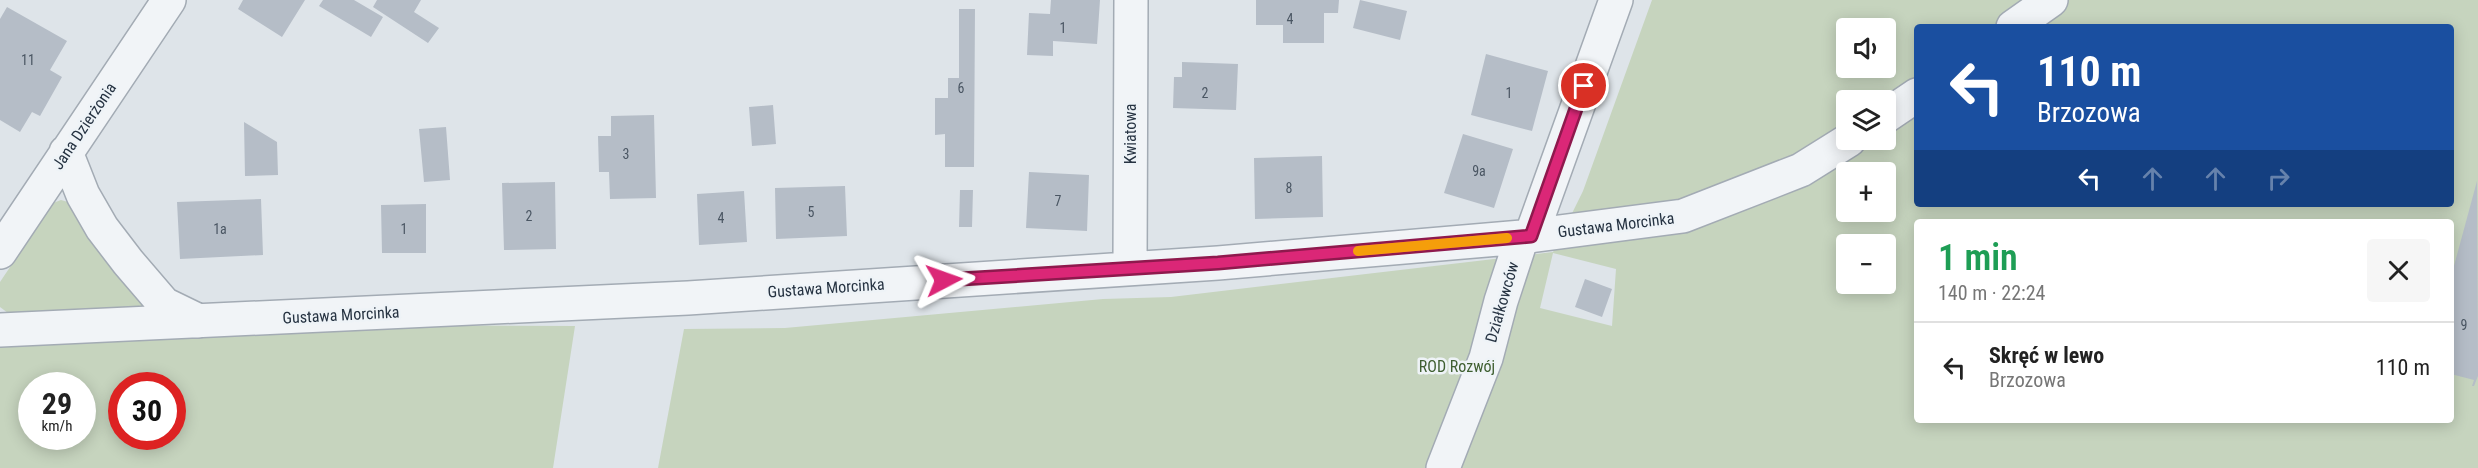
<!DOCTYPE html>
<html lang="pl">
<head>
<meta charset="utf-8">
<style>
  :root { --surface:#fff; --page:#f6f6f6; --text:#222; --muted:#767676; --line:#e0e0e0 }
  body { margin:0; font-family:"Roboto Condensed",sans-serif; background:var(--page); color:var(--text); height:100vh; display:flex; flex-direction:column; font-size:22px; white-space:nowrap }
  * { box-sizing:border-box; margin:0 }
  p { font-size:20px; color:var(--muted) }
  .icon { flex:none; width:33px; height:33px; fill:none; stroke:currentColor; stroke-width:2; stroke-linecap:round; stroke-linejoin:round }
  .map { position:relative; flex:1; overflow:hidden }
  .details { position:absolute; left:1914px; top:219px; width:540px; height:204px; display:flex; flex-direction:column; background:var(--surface); border-radius:6px; box-shadow:0 3px 15px #0003 }
  .details>* { flex:none }
  .banner { position:absolute; left:1914px; top:24px; width:540px; height:183px; border-radius:6px; box-shadow:0 3px 15px #0003; background:#1a4fa0; color:#fff; overflow:hidden }
  .controls { position:absolute; left:1836px; top:18px; display:grid; gap:12px }
  .controls a { display:grid; place-items:center; width:60px; height:60px; border-radius:6px; background:var(--surface); box-shadow:0 3px 15px #0003; font-size:30px }
  .speed { position:absolute; left:18px; top:372px; display:flex; gap:12px; font-size:30px; font-weight:700; text-align:center }
  .speed>* { display:grid; place-content:center; width:78px; height:78px; border-radius:50%; background:var(--surface); box-shadow:0 3px 15px #0003; line-height:1 }
  .speed small { font-size:15px; font-weight:400 }
  .speed .limit { border:9px solid #d22; background:#fff; color:#111 }
  .pin { position:absolute; display:grid; place-items:center; width:51px; height:51px; color:#fff; margin:-26px; border:3px solid #fff; border-radius:50%; box-shadow:0 2px 6px #0007 }
  .me { position:absolute; width:66px; margin:-33px; rotate:86deg; stroke-linejoin:round; filter:drop-shadow(0 0 4px #0008) }
  .turn { display:flex; align-items:center; gap:21px; height:126px; padding:0 24px; font-size:27px }
  .turn .icon { width:78px; height:78px; stroke-width:2.5 }
  .turn b { display:block; font-size:42px; line-height:51px }
  .lanes { display:flex; align-items:center; height:57px; padding:0 24px; background:#0003; justify-content:center; gap:30px; direction:ltr }
  .lanes .off { opacity:.35 }
  .round { display:grid; place-items:center; flex:none; width:63px; height:63px; border-radius:6px; background:var(--page) }
  .head { display:flex; align-items:center; justify-content:space-between; height:102px; padding:0 24px }
  h1 { font-size:36px; font-weight:600; line-height:45px; color:#1e9e55 }
  ul { padding:0; list-style:none }
  li { display:flex; align-items:center; gap:18px; height:90px; padding:0 24px; border-top:2px solid var(--line) }
  li div { flex:1 }
  li b { display:block; font-size:22px }
  li em { font-style:normal }
  .map>svg:first-child { display:block }
</style>
</head>
<body>
<div class="map">
<svg width="2478" height="468" viewBox="0 0 2478 468">
  <rect width="100%" height="100%" fill="#dee4e9"/>
  <!-- green -->
  <path fill="#c6d4be" fill-rule="evenodd" d="M 1652,0 L 2478,0 L 2478,468 L 658,468 L 684,329 L 785,328 L 1103,299 L 1171,297 L 1553,252 L 1583,191 ZM 1917,27 L 2451,27 L 2451,204 L 1917,204 ZM 1846,28 L 1886,28 L 1886,68 L 1846,68 ZM 1846,100 L 1886,100 L 1886,140 L 1846,140 ZM 1846,172 L 1886,172 L 1886,212 L 1846,212 ZM 1917,222 L 2451,222 L 2451,420 L 1917,420 ZM 1846,244 L 1886,244 L 1886,284 L 1846,284 ZM 1553,253 L 1616,269 L 1612,326 L 1540,308 Z
    M 61,200 L 68,202 L 154,308 L 22,317 L 8,313 L 0,307 L 0,282 L 53,203 Z
    M 379,325 L 575,326 L 553,468 L 0,468 L 0,341 ZM 32,386 L 82,386 L 82,436 L 32,436 ZM 122,386 L 172,386 L 172,436 L 122,436 Z"/>
  <!-- building -->
  <path fill="#b5bdc7" d="M 243,0 L 305,0 L 282,37 L 238,9 Z
    M 323,0 L 354,0 L 383,17 L 371,37 L 319,6 Z
    M 377,0 L 421,0 L 414,12 L 439,28 L 428,43 L 373,7 Z
    M 1051,0 L 1100,0 L 1097,44 L 1053,41 L 1053,56 L 1027,55 L 1029,13 L 1050,14 Z
    M 1256,0 L 1339,0 L 1338,13 L 1324,13 L 1324,43 L 1283,43 L 1283,25 L 1256,25 Z
    M 1360,0 L 1407,11 L 1400,40 L 1353,28 Z
    M 7,7 L 67,41 L 50,70 L 62,77 L 40,116 L 32,112 L 20,132 L 0,120 L 0,19 Z
    M 959,9 L 975,9 L 974,167 L 945,167 L 945,134 L 935,135 L 935,98 L 948,98 L 948,78 L 959,78 Z
    M 1486,54 L 1548,71 L 1532,131 L 1471,115 Z
    M 1182,62 L 1238,64 L 1236,110 L 1173,108 L 1174,77 L 1182,77 Z
    M 773,105 L 776,144 L 752,146 L 749,107 Z
    M 654,115 L 656,198 L 610,199 L 609,172 L 599,172 L 598,136 L 611,136 L 611,116 Z
    M 244,122 L 277,142 L 278,175 L 245,176 Z
    M 446,127 L 450,180 L 424,182 L 419,129 Z
    M 1463,134 L 1513,149 L 1494,208 L 1444,193 Z
    M 1322,156 L 1323,217 L 1255,219 L 1254,158 Z
    M 1029,172 L 1089,175 L 1087,231 L 1026,228 Z
    M 2477,181 L 2478,376 L 2474,386 L 2472,386 L 2474,380 L 2451,374 L 2451,277 Z
    M 555,182 L 556,249 L 504,250 L 502,183 Z
    M 845,186 L 847,236 L 776,239 L 775,188 Z
    M 960,190 L 973,190 L 972,227 L 959,227 Z
    M 744,191 L 747,242 L 699,245 L 697,194 Z
    M 261,199 L 263,255 L 180,259 L 177,202 Z
    M 426,204 L 426,253 L 382,253 L 381,205 Z
    M 1585,279 L 1612,289 L 1602,317 L 1575,307 Z"/>
  <g fill="none" stroke-linecap="round" stroke-linejoin="round">
    <!-- minor casing -->
    <g stroke="#a3abb4" stroke-width="36">
      <path id="minor" d="M 2013,27 L 2051,0
        M 1886,116 L 1917,95
        M 66,152 L 83,195 L 102,228 L 128,262 L 164,304 L 199,321
        M 1531,236 L 1616,0
        M 0,252 L 169,0
        M 1130,267 L 1131,0
        M 0,330 L 688,298 L 1218,263 L 1522,237 L 1683,216 L 1801,170 L 1849,140
        M 1443,468 L 1486,358 L 1501,301 L 1522,237"/>
    </g>
    <!-- minor -->
    <use href="#minor" stroke="#f1f4f7" stroke-width="33"/>
  </g>
  <g fill="none" stroke-linecap="round" stroke-linejoin="round">
    <!-- route casing -->
    <g stroke="#8e194d" stroke-width="15">
      <path id="route" d="M 944,280 L 1218,263 L 1531,236 L 1584,86"/>
    </g>
    <!-- route -->
    <use href="#route" stroke="#db2777" stroke-width="10"/>
    <!-- slow -->
    <path stroke="#f59e0b" stroke-width="10" d="M 1358,251 L 1507,238"/>
  </g>
  <g text-anchor="middle" dominant-baseline="central" stroke-width="5" stroke-linejoin="round" paint-order="stroke">
    <!-- number labels -->
    <g font-size="14" fill="#4a5663">
      <text x="1290" y="19">4</text>
      <text x="1063" y="28">1</text>
      <text x="28" y="60">11</text>
      <text x="961" y="88">6</text>
      <text x="1205" y="93">2</text>
      <text x="1509" y="93">1</text>
      <text x="626" y="154">3</text>
      <text x="1479" y="171">9a</text>
      <text x="1289" y="188">8</text>
      <text x="1058" y="201">7</text>
      <text x="811" y="212">5</text>
      <text x="529" y="216">2</text>
      <text x="721" y="218">4</text>
      <text x="220" y="229">1a</text>
      <text x="404" y="229">1</text>
      <text x="2464" y="325">9</text>
    </g>
    <!-- street labels -->
    <g font-size="16" fill="#263342" stroke="#eef3f7">
      <text transform="translate(84 126) rotate(-56)">Jana Dzierżonia</text>
      <text transform="translate(1130 134) rotate(-90)">Kwiatowa</text>
      <text transform="translate(1616 225) rotate(-7)">Gustawa Morcinka</text>
      <text transform="translate(826 288) rotate(-4)">Gustawa Morcinka</text>
      <text transform="translate(1502 302) rotate(-74)">Działkowców</text>
      <text transform="translate(341 315) rotate(-3)">Gustawa Morcinka</text>
    </g>
    <!-- park labels -->
    <g font-size="16" fill="#3f5f31" stroke="#eef3f7">
      <text x="1457" y="366">ROD Rozwój</text>
    </g>
  </g>
</svg>
<div class="controls">
<a><svg class="icon" aria-label="sound" viewBox="0 0 24 24"><path d="M4 9h4l5-4v14l-5-4H4zM17 9q2 3 0 6"/></svg></a>
<a><svg class="icon" aria-label="layers" viewBox="0 0 24 24"><path d="M12 4l9 5-9 5-9-5zM3 14l9 5 9-5"/></svg></a>
<a>+</a>
<a>−</a>
</div>
<div class="speed"><div>29<small>km/h</small></div><div class="limit">30</div></div>
<div class="pin" style="left:1584px;top:86px;background:#d93025"><svg class="icon" aria-label="arrive" viewBox="0 0 24 24"><path d="M6 21V4h12l-3 4 3 4H6"/></svg></div>
<svg class="me" style="left:944px;top:280px" viewBox="-20 -20 40 40"><path d="M0-17L14 15 0 8-14 15z" fill="#db2777" stroke="#fff" stroke-width="4"/></svg>
<div class="banner">
<div class="turn"><svg class="icon" aria-label="left" viewBox="0 0 24 24"><path d="M17 20v-9H6M10 6l-5 5 5 5"/></svg><div><b>110 m</b>Brzozowa</div></div>
<div class="lanes"><svg class="icon" aria-label="left" viewBox="0 0 24 24"><path d="M17 20v-9H6M10 6l-5 5 5 5"/></svg><svg class="icon off" aria-label="ahead" viewBox="0 0 24 24"><path d="M12 20V5M6 11l6-6 6 6"/></svg><svg class="icon off" aria-label="ahead" viewBox="0 0 24 24"><path d="M12 20V5M6 11l6-6 6 6"/></svg><svg class="icon off" aria-label="right" viewBox="0 0 24 24"><path d="M7 20v-9h11M14 6l5 5-5 5"/></svg></div>
</div>
<section class="details">
<div class="head"><div><h1>1 min</h1><p>140 m · 22:24</p></div><a class="round"><svg class="icon" aria-label="close" viewBox="0 0 24 24"><path d="M6 6l12 12M18 6L6 18"/></svg></a></div>
<ul>
<li><svg class="icon" aria-label="left" viewBox="0 0 24 24"><path d="M17 20v-9H6M10 6l-5 5 5 5"/></svg><div><b>Skręć w lewo</b><p>Brzozowa</p></div><em>110 m</em></li>
</ul>
</section>
</div>
</body>
</html>
